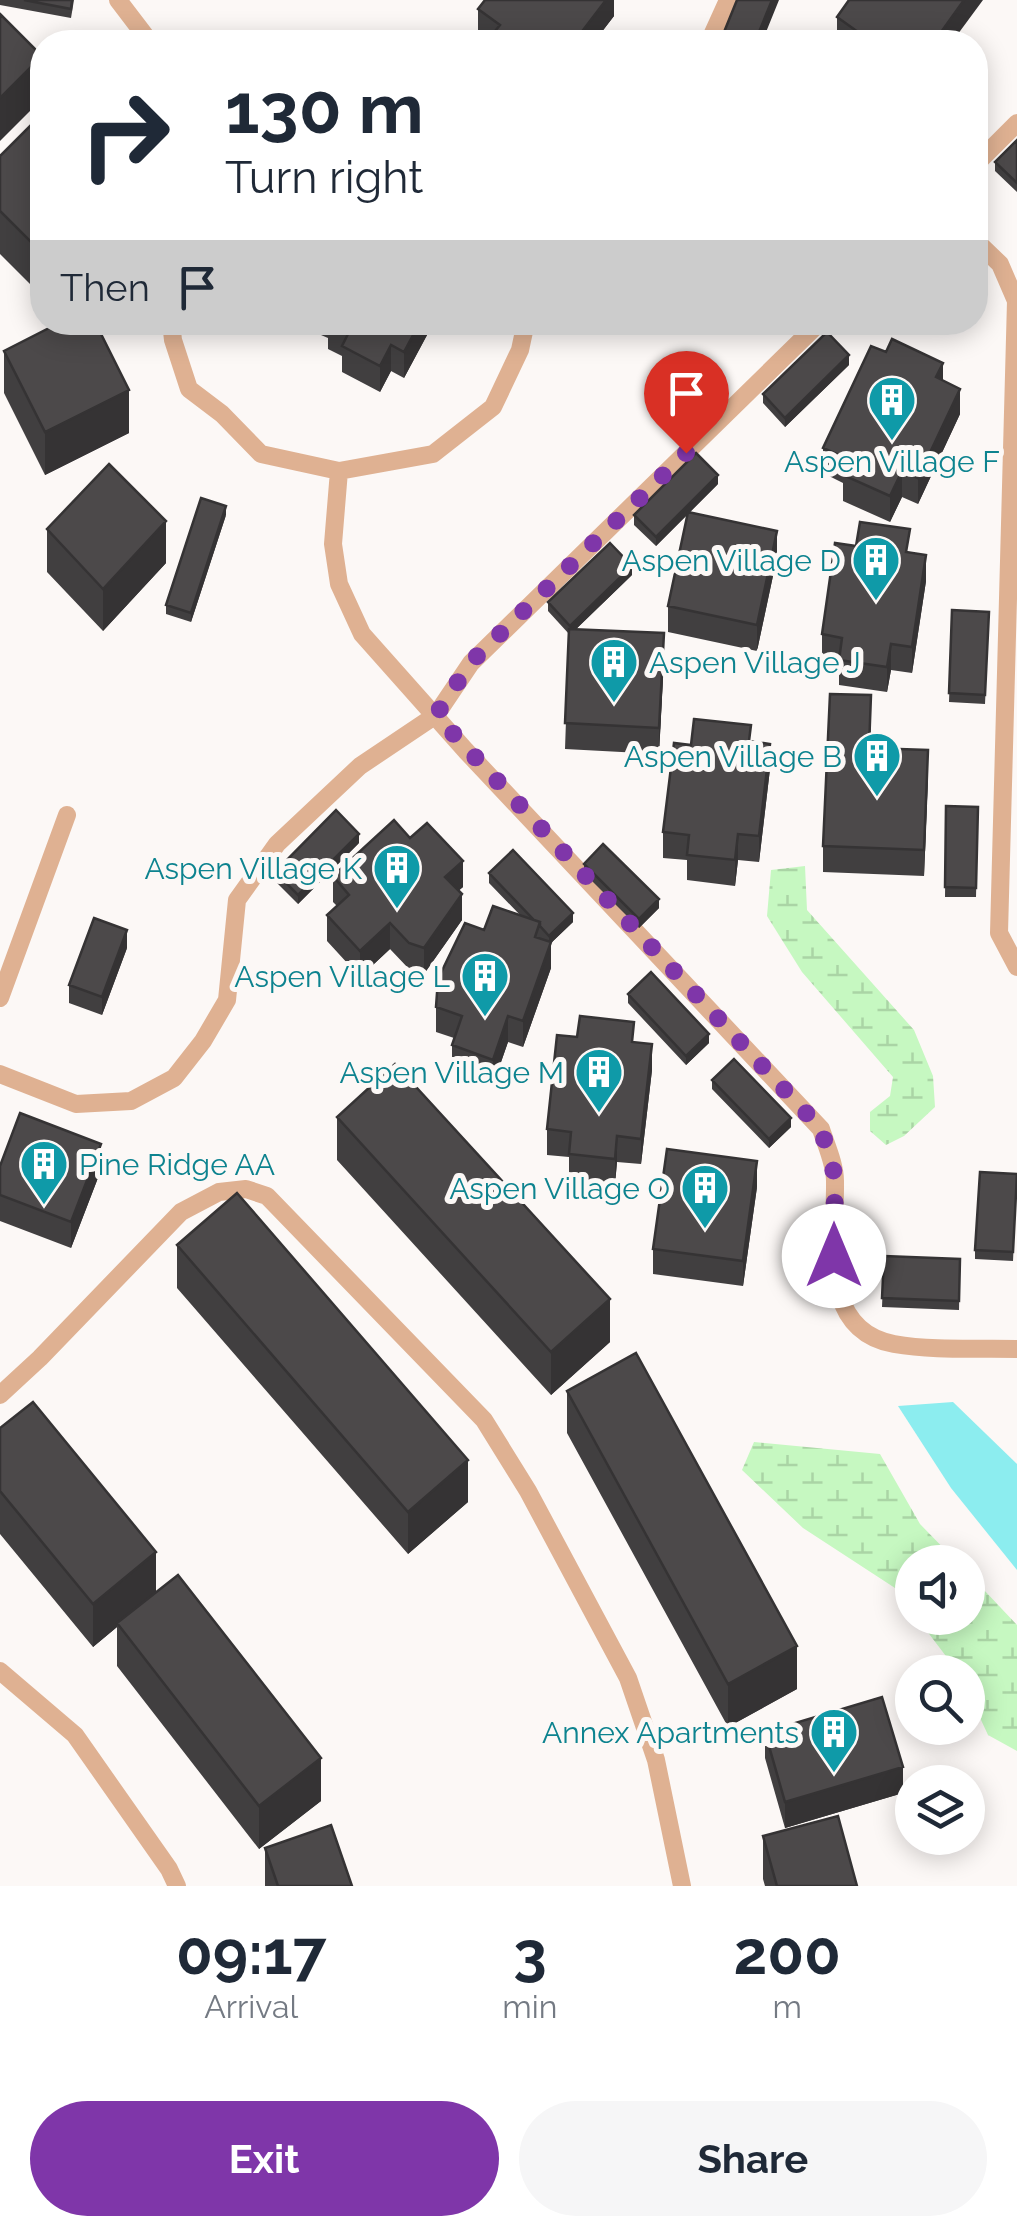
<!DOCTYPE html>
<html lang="en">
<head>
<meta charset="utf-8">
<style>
  :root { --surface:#fff; --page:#f6f6f7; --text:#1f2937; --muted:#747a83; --accent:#7f36a9 }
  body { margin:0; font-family:Raleway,sans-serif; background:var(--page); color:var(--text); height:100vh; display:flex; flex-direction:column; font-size:38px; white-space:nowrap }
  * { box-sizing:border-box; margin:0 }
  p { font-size:32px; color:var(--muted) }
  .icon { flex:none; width:55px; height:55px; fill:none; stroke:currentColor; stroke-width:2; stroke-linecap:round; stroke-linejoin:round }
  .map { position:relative; height:1886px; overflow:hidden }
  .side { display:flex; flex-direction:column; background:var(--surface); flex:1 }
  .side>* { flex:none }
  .hud { position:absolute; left:30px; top:30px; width:958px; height:305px; border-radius:40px; box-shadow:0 5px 25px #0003; background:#fff; color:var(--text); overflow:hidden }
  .fabs { position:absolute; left:895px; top:1545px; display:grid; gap:20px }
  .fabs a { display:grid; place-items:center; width:90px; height:90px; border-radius:50%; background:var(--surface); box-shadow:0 5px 25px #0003; font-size:50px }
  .pin { position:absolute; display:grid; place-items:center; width:85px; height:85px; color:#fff; margin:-102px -42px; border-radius:50% 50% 50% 0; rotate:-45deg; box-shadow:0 0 10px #0007 }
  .pin .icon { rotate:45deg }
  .me { position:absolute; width:110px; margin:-55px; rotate:0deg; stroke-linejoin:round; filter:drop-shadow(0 0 8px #0008) }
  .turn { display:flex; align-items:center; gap:35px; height:210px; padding:0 30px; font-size:45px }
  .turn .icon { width:130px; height:130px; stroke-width:2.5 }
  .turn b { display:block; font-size:70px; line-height:85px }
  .then { display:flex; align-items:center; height:95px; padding:0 30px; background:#0003; gap:20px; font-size:38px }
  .eta { display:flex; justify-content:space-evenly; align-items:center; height:170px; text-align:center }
  .eta b { font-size:60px; font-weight:700; line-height:70px }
  .primary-button { display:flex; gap:20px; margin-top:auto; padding:20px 30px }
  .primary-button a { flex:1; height:115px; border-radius:60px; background:var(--accent); color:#fff; font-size:40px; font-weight:700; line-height:115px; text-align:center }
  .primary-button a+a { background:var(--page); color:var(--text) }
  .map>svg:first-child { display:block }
</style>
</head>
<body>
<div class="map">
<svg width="1017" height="1886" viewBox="0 0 1017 1886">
  <defs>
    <pattern id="wetland-marsh" width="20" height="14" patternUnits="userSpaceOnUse" patternTransform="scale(2.5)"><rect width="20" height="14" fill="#c6f8c1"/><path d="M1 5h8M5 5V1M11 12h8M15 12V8" fill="none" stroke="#aad4a5"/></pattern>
  </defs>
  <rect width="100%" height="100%" fill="#fcf8f6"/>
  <!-- wetland -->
  <path fill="url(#wetland-marsh)" d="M 805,866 L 807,910 L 914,1030 L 933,1076 L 935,1107 L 904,1136 L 886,1145 L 870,1131 L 870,1112 L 890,1096 L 893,1077 L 802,972 L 767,916 L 771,870 Z
    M 754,1442 L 880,1454 L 920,1524 L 957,1562 L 912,1562 L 912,1612 L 895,1588 L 803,1528 L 742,1470 Z
    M 968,1573 L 1017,1625 L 1017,1751 L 988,1735 L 968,1692 L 968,1672 L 958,1672 L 917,1618 L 968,1618 Z"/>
  <!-- water -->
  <path fill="#8cedef" d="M 953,1402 L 1017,1464 L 1017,1570 L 951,1488 L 898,1406 Z"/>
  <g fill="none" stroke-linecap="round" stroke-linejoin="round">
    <!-- lane -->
    <path stroke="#dfb192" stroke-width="18" d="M 118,0 L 150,42
      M 709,42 L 728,0
      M 975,165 L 1017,123
      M 975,240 L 1000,264 L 1016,301 L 999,933 L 1017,967
      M 171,322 L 173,340 L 189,389 L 222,414 L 261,454 L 339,471 L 433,454 L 493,407 L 520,350 L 526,322
      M 339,471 L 333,544 L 339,584 L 362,634 L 466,751 L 821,1129 C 826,1145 835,1164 835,1181 C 836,1237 817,1330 894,1344 C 934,1351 977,1348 1017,1349
      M 0,998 L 67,815
      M 0,1074 L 76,1104 L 131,1101 L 174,1078 L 203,1041 L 227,1000 L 237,900 L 277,844 L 360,766 L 436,715 L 471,663 L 820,322
      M 0,1395 L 40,1358 L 181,1212 L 219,1192 L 246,1189 L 267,1196 L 484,1420 L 528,1491 L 628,1678 L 656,1760 L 682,1886
      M 0,1671 L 75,1735 L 169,1869 L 177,1886"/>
  </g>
  <!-- wall -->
  <path fill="#413f40" d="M 0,0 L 74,0 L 71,18 L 0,5 Z
    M 614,0 L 614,16 L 594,42 L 487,42 L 478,35 L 478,9 Z
    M 837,17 L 952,42 L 837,42 Z
    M 42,130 L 37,291 L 0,254 L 0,156 Z
    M 1017,140 L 1017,192 L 995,171 L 995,162 Z
    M 321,322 L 434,322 L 404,378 L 391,371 L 380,392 L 342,372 L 342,356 L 328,349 L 328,338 L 321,335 Z
    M 4,351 L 129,433 L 45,475 L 4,393 Z
    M 849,365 L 785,427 L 763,403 L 763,394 Z
    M 943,381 L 960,414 L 918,504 L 902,497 L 890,522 L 843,501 L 843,483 L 823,473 L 823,448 Z
    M 718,484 L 689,513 L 777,557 L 757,651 L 668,632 L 668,606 L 688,514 L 656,546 L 634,525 L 634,515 Z
    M 226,515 L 191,622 L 166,614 L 166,605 Z
    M 47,529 L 166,563 L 103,631 L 47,572 Z
    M 856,546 L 910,552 L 926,581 L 912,673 L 891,670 L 887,692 L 839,685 L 839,663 L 822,660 L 822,634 Z
    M 632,575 L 576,629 L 664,659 L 659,754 L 565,749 L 569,634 L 548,611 L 548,602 Z
    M 952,610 L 989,612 L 985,704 L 949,702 Z
    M 871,721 L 870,748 L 928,776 L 924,876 L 823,872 L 823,846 Z
    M 751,741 L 770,769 L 759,862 L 738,860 L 735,886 L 687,880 L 687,860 L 663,858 L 663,832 L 691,745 Z
    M 946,806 L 978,807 L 976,897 L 945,897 Z
    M 410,838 L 463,887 L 458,891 L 462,920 L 424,974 L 409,969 L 390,949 L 360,977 L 327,941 L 327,915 L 337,906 L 333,902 L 333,876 Z
    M 359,843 L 298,904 L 275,881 L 275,872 Z
    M 584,864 L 659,908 L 639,928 L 584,873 Z
    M 489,873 L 573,922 L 551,943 L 551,968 L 523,1047 L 508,1042 L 493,1085 L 452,1071 L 452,1045 L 454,1038 L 436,1032 L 436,1007 L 484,930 L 521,916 L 489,883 Z
    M 127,948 L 102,1015 L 69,1003 L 69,985 Z
    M 628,994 L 709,1043 L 686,1065 L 628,1003 Z
    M 634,1042 L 652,1070 L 641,1164 L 617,1162 L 615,1184 L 569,1179 L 569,1157 L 547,1155 L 547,1129 Z
    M 712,1080 L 791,1127 L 769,1148 L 712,1089 Z
    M 337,1117 L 610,1342 L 551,1395 L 337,1160 Z
    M 0,1166 L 101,1170 L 71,1248 L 0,1221 Z
    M 1017,1174 L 1013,1261 L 975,1259 L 975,1250 Z
    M 757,1187 L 743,1286 L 653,1274 L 653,1249 Z
    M 177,1245 L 468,1502 L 408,1554 L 177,1288 Z
    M 884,1256 L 960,1259 L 959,1310 L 882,1307 Z
    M 567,1391 L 797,1689 L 728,1727 L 567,1433 Z
    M 0,1428 L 156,1592 L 321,1801 L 259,1849 L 117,1666 L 117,1627 L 93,1647 L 0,1534 Z
    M 765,1732 L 903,1793 L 785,1828 L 765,1758 Z
    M 763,1836 L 857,1886 L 765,1886 L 763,1879 Z
    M 265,1848 L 352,1886 L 265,1886 Z"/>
  <!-- shaded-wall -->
  <path fill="#353334" d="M 606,0 L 614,0 L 614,16 L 594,42 L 574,42 Z
    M 772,0 L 779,0 L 762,42 L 755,42 Z
    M 964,0 L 983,0 L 952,42 L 934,42 Z
    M 42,56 L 42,99 L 0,141 L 0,98 Z
    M 42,243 L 42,285 L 37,291 L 37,248 Z
    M 420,322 L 434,322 L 404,378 L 404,352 Z
    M 391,345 L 391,371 L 380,392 L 380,366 Z
    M 849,355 L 849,365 L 785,427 L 785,418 Z
    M 943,363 L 943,389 L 936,377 Z
    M 960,389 L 960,414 L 918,504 L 918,478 Z
    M 129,390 L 129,433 L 45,475 L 45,432 Z
    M 902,471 L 902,497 L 890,522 L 890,496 Z
    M 718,475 L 718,484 L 656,546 L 656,537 Z
    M 226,506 L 226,515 L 191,622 L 191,613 Z
    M 166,521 L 166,563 L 103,631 L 103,589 Z
    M 777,531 L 777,557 L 757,651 L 757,625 Z
    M 926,555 L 926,581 L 912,673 L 912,647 Z
    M 632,566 L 632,575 L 570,635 L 570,626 Z
    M 664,633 L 664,659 L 659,754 L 659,728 Z
    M 891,644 L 891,670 L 887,692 L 887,667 Z
    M 770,744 L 770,769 L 759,862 L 759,836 Z
    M 928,750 L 928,776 L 924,876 L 924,850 Z
    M 359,834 L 359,843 L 298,904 L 298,895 Z
    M 738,834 L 738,860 L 735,886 L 735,860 Z
    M 463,861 L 463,887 L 445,902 L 445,877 Z
    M 462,894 L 462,920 L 424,974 L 424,948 Z
    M 659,899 L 659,908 L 639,928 L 639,919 Z
    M 573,913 L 573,922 L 551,943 L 551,968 L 523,1047 L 523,1021 L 549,945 L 549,936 Z
    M 390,923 L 390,949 L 360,977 L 360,951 Z
    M 127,930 L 127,948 L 102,1015 L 102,997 Z
    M 508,1016 L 508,1042 L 493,1085 L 493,1060 Z
    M 709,1034 L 709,1043 L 686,1065 L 686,1056 Z
    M 652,1044 L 652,1070 L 641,1164 L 641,1139 Z
    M 791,1118 L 791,1127 L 769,1148 L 769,1139 Z
    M 617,1136 L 617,1162 L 615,1184 L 615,1159 Z
    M 101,1144 L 101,1170 L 71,1248 L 71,1222 Z
    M 757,1161 L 757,1187 L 743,1286 L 743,1261 Z
    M 610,1299 L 610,1342 L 551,1395 L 551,1352 Z
    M 468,1460 L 468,1502 L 408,1554 L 408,1512 Z
    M 156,1552 L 156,1595 L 117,1623 L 117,1627 L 93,1647 L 93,1604 Z
    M 797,1646 L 797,1689 L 728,1727 L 728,1684 Z
    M 321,1758 L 321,1801 L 259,1849 L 259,1806 Z
    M 903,1767 L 903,1793 L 785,1828 L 785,1802 Z"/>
  <!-- building -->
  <path fill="#4c494a" stroke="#353334" stroke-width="2.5" d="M 24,0 L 72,0 L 71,9 Z
    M 485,0 L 606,0 L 574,42 L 490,42 L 487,41 L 500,25 L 478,9 Z
    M 737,0 L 772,0 L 755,42 L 720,42 Z
    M 849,0 L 964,0 L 934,42 L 872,42 L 837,17 Z
    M 0,14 L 42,56 L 0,98 Z
    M 798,33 L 811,42 L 791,42 Z
    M 34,122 L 42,130 L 42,243 L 37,248 L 0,211 L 0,156 Z
    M 1017,140 L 1017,183 L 995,162 Z
    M 61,322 L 95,322 L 129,390 L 45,432 L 4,351 Z
    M 329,322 L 420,322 L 404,352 L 391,345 L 380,366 L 342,346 L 348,334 Z
    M 827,332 L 849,355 L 785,418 L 763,394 Z
    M 892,339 L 943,363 L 936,377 L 960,389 L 918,478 L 902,471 L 890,496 L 843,475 L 850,460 L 823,448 L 871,346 L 886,352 Z
    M 696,453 L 718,475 L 656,537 L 634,515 Z
    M 109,464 L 166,521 L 103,589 L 47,529 Z
    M 201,498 L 226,506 L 191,613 L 166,605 Z
    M 688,512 L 777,531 L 757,625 L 668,606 Z
    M 860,522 L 910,529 L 906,552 L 926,555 L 912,647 L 891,644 L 887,667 L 839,660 L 842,638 L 822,634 L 835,543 L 856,546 Z
    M 610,543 L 632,566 L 570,626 L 548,602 Z
    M 952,610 L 989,612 L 985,695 L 949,693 Z
    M 569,629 L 664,633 L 659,728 L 565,723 Z
    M 830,694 L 871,695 L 869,748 L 928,750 L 924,850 L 823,846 Z
    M 694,719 L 751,725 L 749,741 L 770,744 L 759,836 L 738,834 L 735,860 L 687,855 L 689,835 L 663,832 L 674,743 L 691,745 Z
    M 946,806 L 978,807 L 976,888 L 945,887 Z
    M 336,810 L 359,834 L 298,895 L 275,872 Z
    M 394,820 L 410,838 L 427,823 L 463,861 L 445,877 L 462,894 L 424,948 L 409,943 L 390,923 L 360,951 L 327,915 L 349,895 L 333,876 Z
    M 603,844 L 659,899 L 639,919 L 584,864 Z
    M 513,850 L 573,913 L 549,936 L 540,926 L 540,922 L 534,920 L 489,873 Z
    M 493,906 L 540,922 L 535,937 L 551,942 L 523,1021 L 508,1016 L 493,1060 L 452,1045 L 462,1016 L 436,1007 L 438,979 L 465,923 L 484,930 Z
    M 94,918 L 127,930 L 102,997 L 69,985 Z
    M 651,972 L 709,1034 L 686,1056 L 628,994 Z
    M 580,1016 L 634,1022 L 632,1042 L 652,1044 L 641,1139 L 617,1136 L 615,1159 L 569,1154 L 571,1132 L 547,1129 L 557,1035 L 577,1037 Z
    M 734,1059 L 791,1118 L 769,1139 L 712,1080 Z
    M 395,1064 L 610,1299 L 551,1352 L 337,1117 Z
    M 20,1113 L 101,1144 L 71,1222 L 0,1195 L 0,1166 Z
    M 667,1149 L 757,1161 L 743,1261 L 653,1249 Z
    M 980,1172 L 1017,1174 L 1013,1252 L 975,1250 Z
    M 237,1193 L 468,1460 L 408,1512 L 177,1245 Z
    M 884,1256 L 960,1259 L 959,1301 L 882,1298 Z
    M 636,1353 L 797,1646 L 728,1684 L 567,1391 Z
    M 33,1402 L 156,1552 L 93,1604 L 0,1491 L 0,1428 Z
    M 178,1575 L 321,1758 L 259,1806 L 117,1623 Z
    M 882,1697 L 903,1767 L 785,1802 L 765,1732 Z
    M 838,1816 L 857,1886 L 777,1886 L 763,1836 Z
    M 331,1825 L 352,1886 L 278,1886 L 265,1848 Z"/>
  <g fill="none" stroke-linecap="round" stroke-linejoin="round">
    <!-- route -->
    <path stroke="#7f36a9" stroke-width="18" stroke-dasharray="0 32.4" d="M 686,453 L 471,662 L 436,715 L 821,1129 L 835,1176 L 834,1256"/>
  </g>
  <!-- icons -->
  <defs>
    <g id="building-pin" transform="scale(2.5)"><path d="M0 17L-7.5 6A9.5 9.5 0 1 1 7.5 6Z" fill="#0f9aa8" stroke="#fcf8f6"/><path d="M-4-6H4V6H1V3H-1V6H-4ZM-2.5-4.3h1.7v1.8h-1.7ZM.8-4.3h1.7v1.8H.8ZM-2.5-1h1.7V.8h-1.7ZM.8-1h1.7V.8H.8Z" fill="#fff"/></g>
  </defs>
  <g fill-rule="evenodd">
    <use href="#building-pin" x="892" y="400"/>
    <use href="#building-pin" x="876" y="560"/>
    <use href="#building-pin" x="614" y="662"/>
    <use href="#building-pin" x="877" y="756"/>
    <use href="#building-pin" x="397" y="868"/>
    <use href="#building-pin" x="485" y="976"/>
    <use href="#building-pin" x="599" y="1072"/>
    <use href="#building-pin" x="44" y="1164"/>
    <use href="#building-pin" x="705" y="1188"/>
    <use href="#building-pin" x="834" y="1732"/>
  </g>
  <g text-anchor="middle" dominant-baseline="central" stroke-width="10" stroke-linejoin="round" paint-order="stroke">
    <!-- culture labels -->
    <g font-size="30" fill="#0d838f" stroke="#fcf8f6" text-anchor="end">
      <text x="892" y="461" text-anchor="middle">Aspen Village F</text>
      <text x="841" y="560">Aspen Village D</text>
      <text x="649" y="662" text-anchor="start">Aspen Village J</text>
      <text x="842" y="756">Aspen Village B</text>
      <text x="362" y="868">Aspen Village K</text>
      <text x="450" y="976">Aspen Village L</text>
      <text x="564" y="1072">Aspen Village M</text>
      <text x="79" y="1164" text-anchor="start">Pine Ridge AA</text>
      <text x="670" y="1188">Aspen Village O</text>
      <text x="799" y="1732">Annex Apartments</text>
    </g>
  </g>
</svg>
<div class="fabs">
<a><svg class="icon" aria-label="sound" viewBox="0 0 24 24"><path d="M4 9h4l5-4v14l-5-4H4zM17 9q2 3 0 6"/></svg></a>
<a><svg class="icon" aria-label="search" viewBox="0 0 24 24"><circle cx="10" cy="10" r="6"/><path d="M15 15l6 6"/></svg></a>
<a><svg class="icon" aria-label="layers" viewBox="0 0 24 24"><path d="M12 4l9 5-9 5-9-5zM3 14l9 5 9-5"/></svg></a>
</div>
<div class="pin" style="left:686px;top:453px;background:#d93025"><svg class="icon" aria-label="arrive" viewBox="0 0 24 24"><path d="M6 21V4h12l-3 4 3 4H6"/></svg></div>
<svg class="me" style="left:834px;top:1256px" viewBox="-20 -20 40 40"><circle r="19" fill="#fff"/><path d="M0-13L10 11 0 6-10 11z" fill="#7f36a9"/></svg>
<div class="hud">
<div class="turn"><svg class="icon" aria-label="right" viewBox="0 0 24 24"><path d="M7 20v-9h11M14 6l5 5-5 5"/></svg><div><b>130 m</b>Turn right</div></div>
<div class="then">Then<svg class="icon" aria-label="arrive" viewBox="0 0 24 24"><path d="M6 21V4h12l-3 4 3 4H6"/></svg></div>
</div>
</div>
<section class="side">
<div class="eta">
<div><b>09:17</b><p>Arrival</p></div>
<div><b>3</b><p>min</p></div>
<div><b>200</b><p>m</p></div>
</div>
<div class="primary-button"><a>Exit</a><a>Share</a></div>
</section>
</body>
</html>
